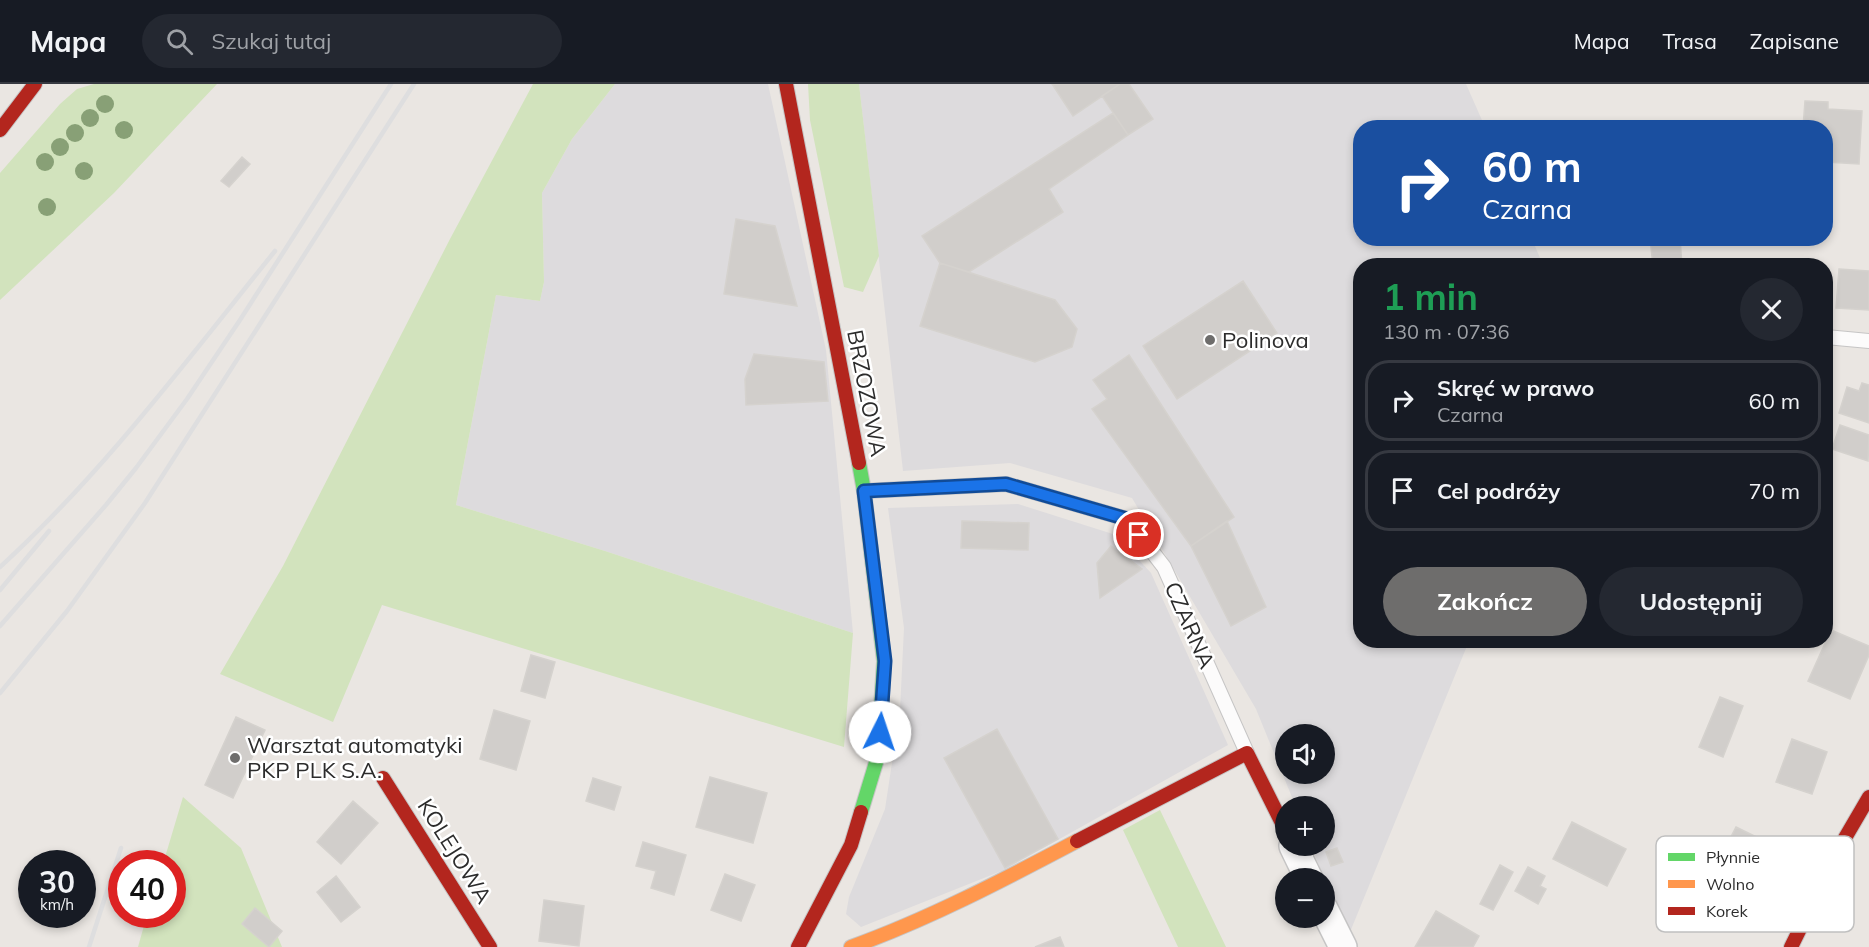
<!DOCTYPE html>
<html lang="pl">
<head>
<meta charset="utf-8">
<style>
  :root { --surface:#171b24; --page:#242831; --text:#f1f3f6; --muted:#9ea1a6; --line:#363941; --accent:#6e6d6c }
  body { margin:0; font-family:Mulish,sans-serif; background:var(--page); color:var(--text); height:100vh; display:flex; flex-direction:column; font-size:22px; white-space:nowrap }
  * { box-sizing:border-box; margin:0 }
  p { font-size:20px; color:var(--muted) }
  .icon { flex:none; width:33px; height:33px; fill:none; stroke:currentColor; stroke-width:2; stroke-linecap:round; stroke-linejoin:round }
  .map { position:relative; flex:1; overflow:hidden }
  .drawer { position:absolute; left:1353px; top:174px; width:480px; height:390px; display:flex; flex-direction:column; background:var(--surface); border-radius:24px; box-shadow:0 3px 9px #0003 }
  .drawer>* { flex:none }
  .hud { position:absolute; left:1353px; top:36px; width:480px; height:126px; border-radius:24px; box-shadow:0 3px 9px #0003; background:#1a4fa0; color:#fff; overflow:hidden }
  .tools { position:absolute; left:1275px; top:640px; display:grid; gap:12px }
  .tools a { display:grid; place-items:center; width:60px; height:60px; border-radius:50%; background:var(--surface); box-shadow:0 3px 9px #0003; font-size:30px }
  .speed { position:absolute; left:18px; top:766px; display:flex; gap:12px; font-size:30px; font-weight:700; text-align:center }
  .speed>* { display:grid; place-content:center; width:78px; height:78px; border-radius:50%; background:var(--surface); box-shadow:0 3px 9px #0003; line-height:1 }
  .speed small { font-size:15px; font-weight:400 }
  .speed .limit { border:9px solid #d22; background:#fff; color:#111 }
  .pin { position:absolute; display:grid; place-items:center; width:51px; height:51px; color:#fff; margin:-26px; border:3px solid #fff; border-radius:50%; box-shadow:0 2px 6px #0007 }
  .me { position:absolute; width:66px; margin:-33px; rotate:4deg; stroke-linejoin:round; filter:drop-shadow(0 0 4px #0008) }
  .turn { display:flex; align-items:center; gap:21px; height:126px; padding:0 30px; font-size:27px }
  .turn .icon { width:78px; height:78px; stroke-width:2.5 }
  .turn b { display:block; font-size:42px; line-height:51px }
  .round { display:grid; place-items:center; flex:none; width:63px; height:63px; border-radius:32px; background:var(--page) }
  .headline { display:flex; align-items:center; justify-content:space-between; height:102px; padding:0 30px }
  h1 { font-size:36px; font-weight:700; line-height:45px; color:#1e9e55 }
  .button { display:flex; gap:12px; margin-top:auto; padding:12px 30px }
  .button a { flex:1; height:69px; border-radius:36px; background:var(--accent); color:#fff; font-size:24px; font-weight:700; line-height:69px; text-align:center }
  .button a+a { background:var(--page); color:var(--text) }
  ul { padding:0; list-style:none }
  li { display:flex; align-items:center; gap:18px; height:81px; margin:0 12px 9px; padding:0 18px; border:3px solid var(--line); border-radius:24px }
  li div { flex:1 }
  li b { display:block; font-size:22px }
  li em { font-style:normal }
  header { display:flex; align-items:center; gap:36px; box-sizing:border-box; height:84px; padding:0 30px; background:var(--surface); border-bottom:2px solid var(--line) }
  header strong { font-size:28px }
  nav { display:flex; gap:33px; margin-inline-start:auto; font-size:21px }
  .search { width:420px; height:54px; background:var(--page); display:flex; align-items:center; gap:15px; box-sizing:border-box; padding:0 21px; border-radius:33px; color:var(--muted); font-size:22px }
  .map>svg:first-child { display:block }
</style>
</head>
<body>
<header>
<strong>Mapa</strong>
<div class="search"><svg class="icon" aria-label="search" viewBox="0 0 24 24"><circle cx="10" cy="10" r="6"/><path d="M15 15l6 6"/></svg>Szukaj tutaj</div>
<nav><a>Mapa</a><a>Trasa</a><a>Zapisane</a></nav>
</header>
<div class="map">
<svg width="1869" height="863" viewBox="0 0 1869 863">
  <rect width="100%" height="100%" fill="#eae6e2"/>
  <!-- industrial -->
  <path fill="#dddbdd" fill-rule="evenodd" d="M 615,0 L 768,0 L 826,266 L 853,549 L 605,467 L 456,421 L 496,211 L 540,217 L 544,198 L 542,109 L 572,55 Z
    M 859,0 L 1466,0 L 1485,43 L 1360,44 L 1360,154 L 1532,155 L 1543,181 L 1360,182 L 1360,556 L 1469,557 L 1348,853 L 1311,762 L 1324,762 L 1324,723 L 1296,723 L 1256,625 L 1132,414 L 1010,379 L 903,387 ZM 1286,651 L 1324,651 L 1324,690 L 1286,690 Z
    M 1018,420 L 1116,451 L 1151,489 L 1228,661 L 1004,786 L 861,843 L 846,830 L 849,813 L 885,725 L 900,626 L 904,544 L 888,424 Z"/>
  <!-- green -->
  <path fill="#d2e3bd" d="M 94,0 L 217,0 L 114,109 L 0,216 L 0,89 L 60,20 L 77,5 Z
    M 533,0 L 615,0 L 572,55 L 542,109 L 544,198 L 540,217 L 496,211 L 456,421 L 605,467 L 853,549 L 844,663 L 382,521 L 333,638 L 220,590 L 283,482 L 450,155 Z
    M 808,0 L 859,0 L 879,172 L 863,208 L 844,203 L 810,36 Z
    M 183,713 L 241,764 L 282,863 L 138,863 L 147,831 L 172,831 L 172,780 L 163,780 Z
    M 1160,726 L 1226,863 L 1178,863 L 1123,746 Z"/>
  <!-- building -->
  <path fill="#d1cecb" stroke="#d5d2ce" stroke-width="1.5" d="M 1052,0 L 1120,0 L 1073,32 Z
    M 1120,0 L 1129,0 L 1153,35 L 1128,51 L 1102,12 Z
    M 1805,17 L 1828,18 L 1828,25 L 1862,27 L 1859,80 L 1826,78 L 1826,44 L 1803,44 Z
    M 1113,29 L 1128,51 L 1049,105 L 1063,128 L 969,188 L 940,179 L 922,152 Z
    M 242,73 L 250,80 L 229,103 L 221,97 Z
    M 736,135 L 775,142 L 797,222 L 724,210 Z
    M 1650,154 L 1680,154 L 1682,182 L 1653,182 Z
    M 940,179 L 1055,216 L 1077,245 L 1072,263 L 1035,278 L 920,242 Z
    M 1839,185 L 1869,187 L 1869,226 L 1836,224 Z
    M 1243,197 L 1277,249 L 1177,315 L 1143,262 Z
    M 754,270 L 824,278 L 828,317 L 746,321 L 745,295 Z
    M 1129,271 L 1234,433 L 1191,462 L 1092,325 L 1107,315 L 1093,296 Z
    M 1862,299 L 1869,301 L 1869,339 L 1839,329 L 1847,303 L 1859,307 Z
    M 1840,341 L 1869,351 L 1868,377 L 1832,365 Z
    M 962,437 L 1029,439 L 1028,466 L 961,464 Z
    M 1227,437 L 1266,523 L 1231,542 L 1191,462 Z
    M 1111,462 L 1142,485 L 1100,514 L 1097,479 Z
    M 1831,546 L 1869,562 L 1869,571 L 1850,615 L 1808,597 Z
    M 531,571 L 555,578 L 545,614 L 521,607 Z
    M 1720,613 L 1743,622 L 1723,673 L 1699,663 Z
    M 494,626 L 530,637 L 516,686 L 480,675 Z
    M 236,633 L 265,646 L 233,714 L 205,701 Z
    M 997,645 L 1058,755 L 1005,784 L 944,674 Z
    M 1792,655 L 1827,668 L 1812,710 L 1776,698 Z
    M 710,693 L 767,709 L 753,759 L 696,743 Z
    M 593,694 L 621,703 L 614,726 L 586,717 Z
    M 353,717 L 378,739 L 341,780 L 317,758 Z
    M 1572,738 L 1626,765 L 1607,802 L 1553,775 Z
    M 1736,743 L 1773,761 L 1754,799 L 1717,780 Z
    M 643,758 L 686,771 L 674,811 L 651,804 L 656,787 L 636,782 Z
    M 1337,764 L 1343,778 L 1331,782 L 1326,768 Z
    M 1500,781 L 1513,788 L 1493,826 L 1480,820 Z
    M 1528,783 L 1545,792 L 1540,802 L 1546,805 L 1538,820 L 1515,807 Z
    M 725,790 L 755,801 L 741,837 L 711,826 Z
    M 336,792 L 360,823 L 341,838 L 317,808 Z
    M 544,816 L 584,822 L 579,862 L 539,857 Z
    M 255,824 L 282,847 L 269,863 L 242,840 Z
    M 1436,827 L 1479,852 L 1473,863 L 1415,863 Z
    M 1060,853 L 1064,863 L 1035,863 Z"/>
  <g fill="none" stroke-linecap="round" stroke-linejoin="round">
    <!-- lane casing -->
    <g stroke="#c6c5c5" stroke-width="16">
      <path id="lane" d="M 1826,253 L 1869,257
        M 864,407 L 1006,400 L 1127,435 L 1164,483 L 1247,669"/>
    </g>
    <!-- street casing -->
    <g stroke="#c6c5c5" stroke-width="30">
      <path id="street" d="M 1293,762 L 1309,795
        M 1324,825 L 1343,863"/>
    </g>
    <!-- fast casing -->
    <g stroke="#c6c5c5" stroke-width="16">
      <path id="fast" d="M 859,379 L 864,407 L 884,577 L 878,672 L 861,728"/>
    </g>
    <!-- slow casing -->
    <g stroke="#c6c5c5" stroke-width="16">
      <path id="slow" d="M 851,863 C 929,835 1003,796 1077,757"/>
    </g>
    <!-- jam casing -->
    <g stroke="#c6c5c5" stroke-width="16">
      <path id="jam" d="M 786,0 L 859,379
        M 0,46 L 35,0
        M 383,694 L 490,863
        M 1077,757 L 1247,669 L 1286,747
        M 798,863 L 851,761 L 861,728
        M 1791,863 L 1845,754 L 1869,713"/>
    </g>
    <!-- lane -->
    <use href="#lane" stroke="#fcfbfb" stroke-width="14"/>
    <!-- street -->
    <use href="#street" stroke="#fcfbfb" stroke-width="27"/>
    <!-- fast -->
    <use href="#fast" stroke="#63d668" stroke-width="14"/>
    <!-- slow -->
    <use href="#slow" stroke="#ff974d" stroke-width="14"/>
    <!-- jam -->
    <use href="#jam" stroke="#b3261e" stroke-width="14"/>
    <!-- rail -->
    <path stroke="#dededf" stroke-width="4.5" d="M 0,483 C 103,389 187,276 275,167
      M 0,506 L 49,447
      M 0,542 L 106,421 L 136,384 L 187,315 L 240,236 L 391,0
      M 0,609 L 67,527 L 145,419 L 414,0
      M 89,863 L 121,764"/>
  </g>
  <!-- trees -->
  <g fill="#88a076">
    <circle cx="105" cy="20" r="9"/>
    <circle cx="90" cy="34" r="9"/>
    <circle cx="124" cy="46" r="9"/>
    <circle cx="75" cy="49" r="9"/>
    <circle cx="60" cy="63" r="9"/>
    <circle cx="45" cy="78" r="9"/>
    <circle cx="84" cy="87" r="9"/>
    <circle cx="47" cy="123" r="9"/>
  </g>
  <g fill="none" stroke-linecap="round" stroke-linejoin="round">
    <!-- route casing -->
    <g stroke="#114b97" stroke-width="15">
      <path id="route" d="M 880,648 L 885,577 L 864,407 L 1006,400 L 1127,435 L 1139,451"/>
    </g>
    <!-- route -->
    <use href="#route" stroke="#1a73e8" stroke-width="10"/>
  </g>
  <!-- markers -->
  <g fill="#6e6d6c" stroke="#fff" stroke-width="2">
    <circle cx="1210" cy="256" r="6"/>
    <circle cx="235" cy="674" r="6"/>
  </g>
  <g text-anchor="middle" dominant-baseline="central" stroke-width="5" stroke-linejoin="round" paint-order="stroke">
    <!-- poi labels -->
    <g font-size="22" fill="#2c2c2c" stroke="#fff" text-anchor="start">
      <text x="1222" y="256">Polinova</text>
      <text x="247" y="661">Warsztat automatyki<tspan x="247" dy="25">PKP PLK S.A.</tspan></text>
    </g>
    <!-- street labels -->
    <g font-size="22" fill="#2c2c2c" stroke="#fff">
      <text transform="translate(867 309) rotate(79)">BRZOZOWA</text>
      <text transform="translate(1190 541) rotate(66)">CZARNA</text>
      <text transform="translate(455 767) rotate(58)">KOLEJOWA</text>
    </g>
  </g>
  <!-- legend -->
  <rect x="1656" y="752" width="198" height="96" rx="9" fill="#fff" stroke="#c0c0c0" stroke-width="1.5"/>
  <rect x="1668" y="769" width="27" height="8" fill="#63d668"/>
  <rect x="1668" y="796" width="27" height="8" fill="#ff974d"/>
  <rect x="1668" y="823" width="27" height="8" fill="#b3261e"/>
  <g font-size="16" fill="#2c2c2c">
    <text x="1706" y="779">Płynnie</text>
    <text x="1706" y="806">Wolno</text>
    <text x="1706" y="833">Korek</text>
  </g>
</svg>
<div class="tools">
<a><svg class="icon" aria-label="sound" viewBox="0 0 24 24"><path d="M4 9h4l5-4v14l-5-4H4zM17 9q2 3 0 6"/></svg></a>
<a>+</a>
<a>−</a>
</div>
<div class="speed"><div>30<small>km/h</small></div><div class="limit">40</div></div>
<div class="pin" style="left:1139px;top:451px;background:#d93025"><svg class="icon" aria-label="arrive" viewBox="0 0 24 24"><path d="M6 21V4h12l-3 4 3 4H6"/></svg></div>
<svg class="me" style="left:880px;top:648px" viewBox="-20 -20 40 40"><circle r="19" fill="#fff"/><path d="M0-13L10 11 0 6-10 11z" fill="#1a73e8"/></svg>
<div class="hud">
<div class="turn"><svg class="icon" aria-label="right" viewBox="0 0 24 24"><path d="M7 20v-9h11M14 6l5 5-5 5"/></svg><div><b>60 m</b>Czarna</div></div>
</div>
<section class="drawer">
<div class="headline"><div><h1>1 min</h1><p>130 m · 07:36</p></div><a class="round"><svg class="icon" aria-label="close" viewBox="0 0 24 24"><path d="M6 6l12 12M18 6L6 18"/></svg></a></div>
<ul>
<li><svg class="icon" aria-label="right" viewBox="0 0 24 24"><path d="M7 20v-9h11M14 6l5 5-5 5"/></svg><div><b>Skręć w prawo</b><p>Czarna</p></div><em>60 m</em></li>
<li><svg class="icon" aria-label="arrive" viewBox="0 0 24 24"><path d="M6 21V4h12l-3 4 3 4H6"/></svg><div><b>Cel podróży</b></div><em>70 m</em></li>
</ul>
<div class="button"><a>Zakończ</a><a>Udostępnij</a></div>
</section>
</div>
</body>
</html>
